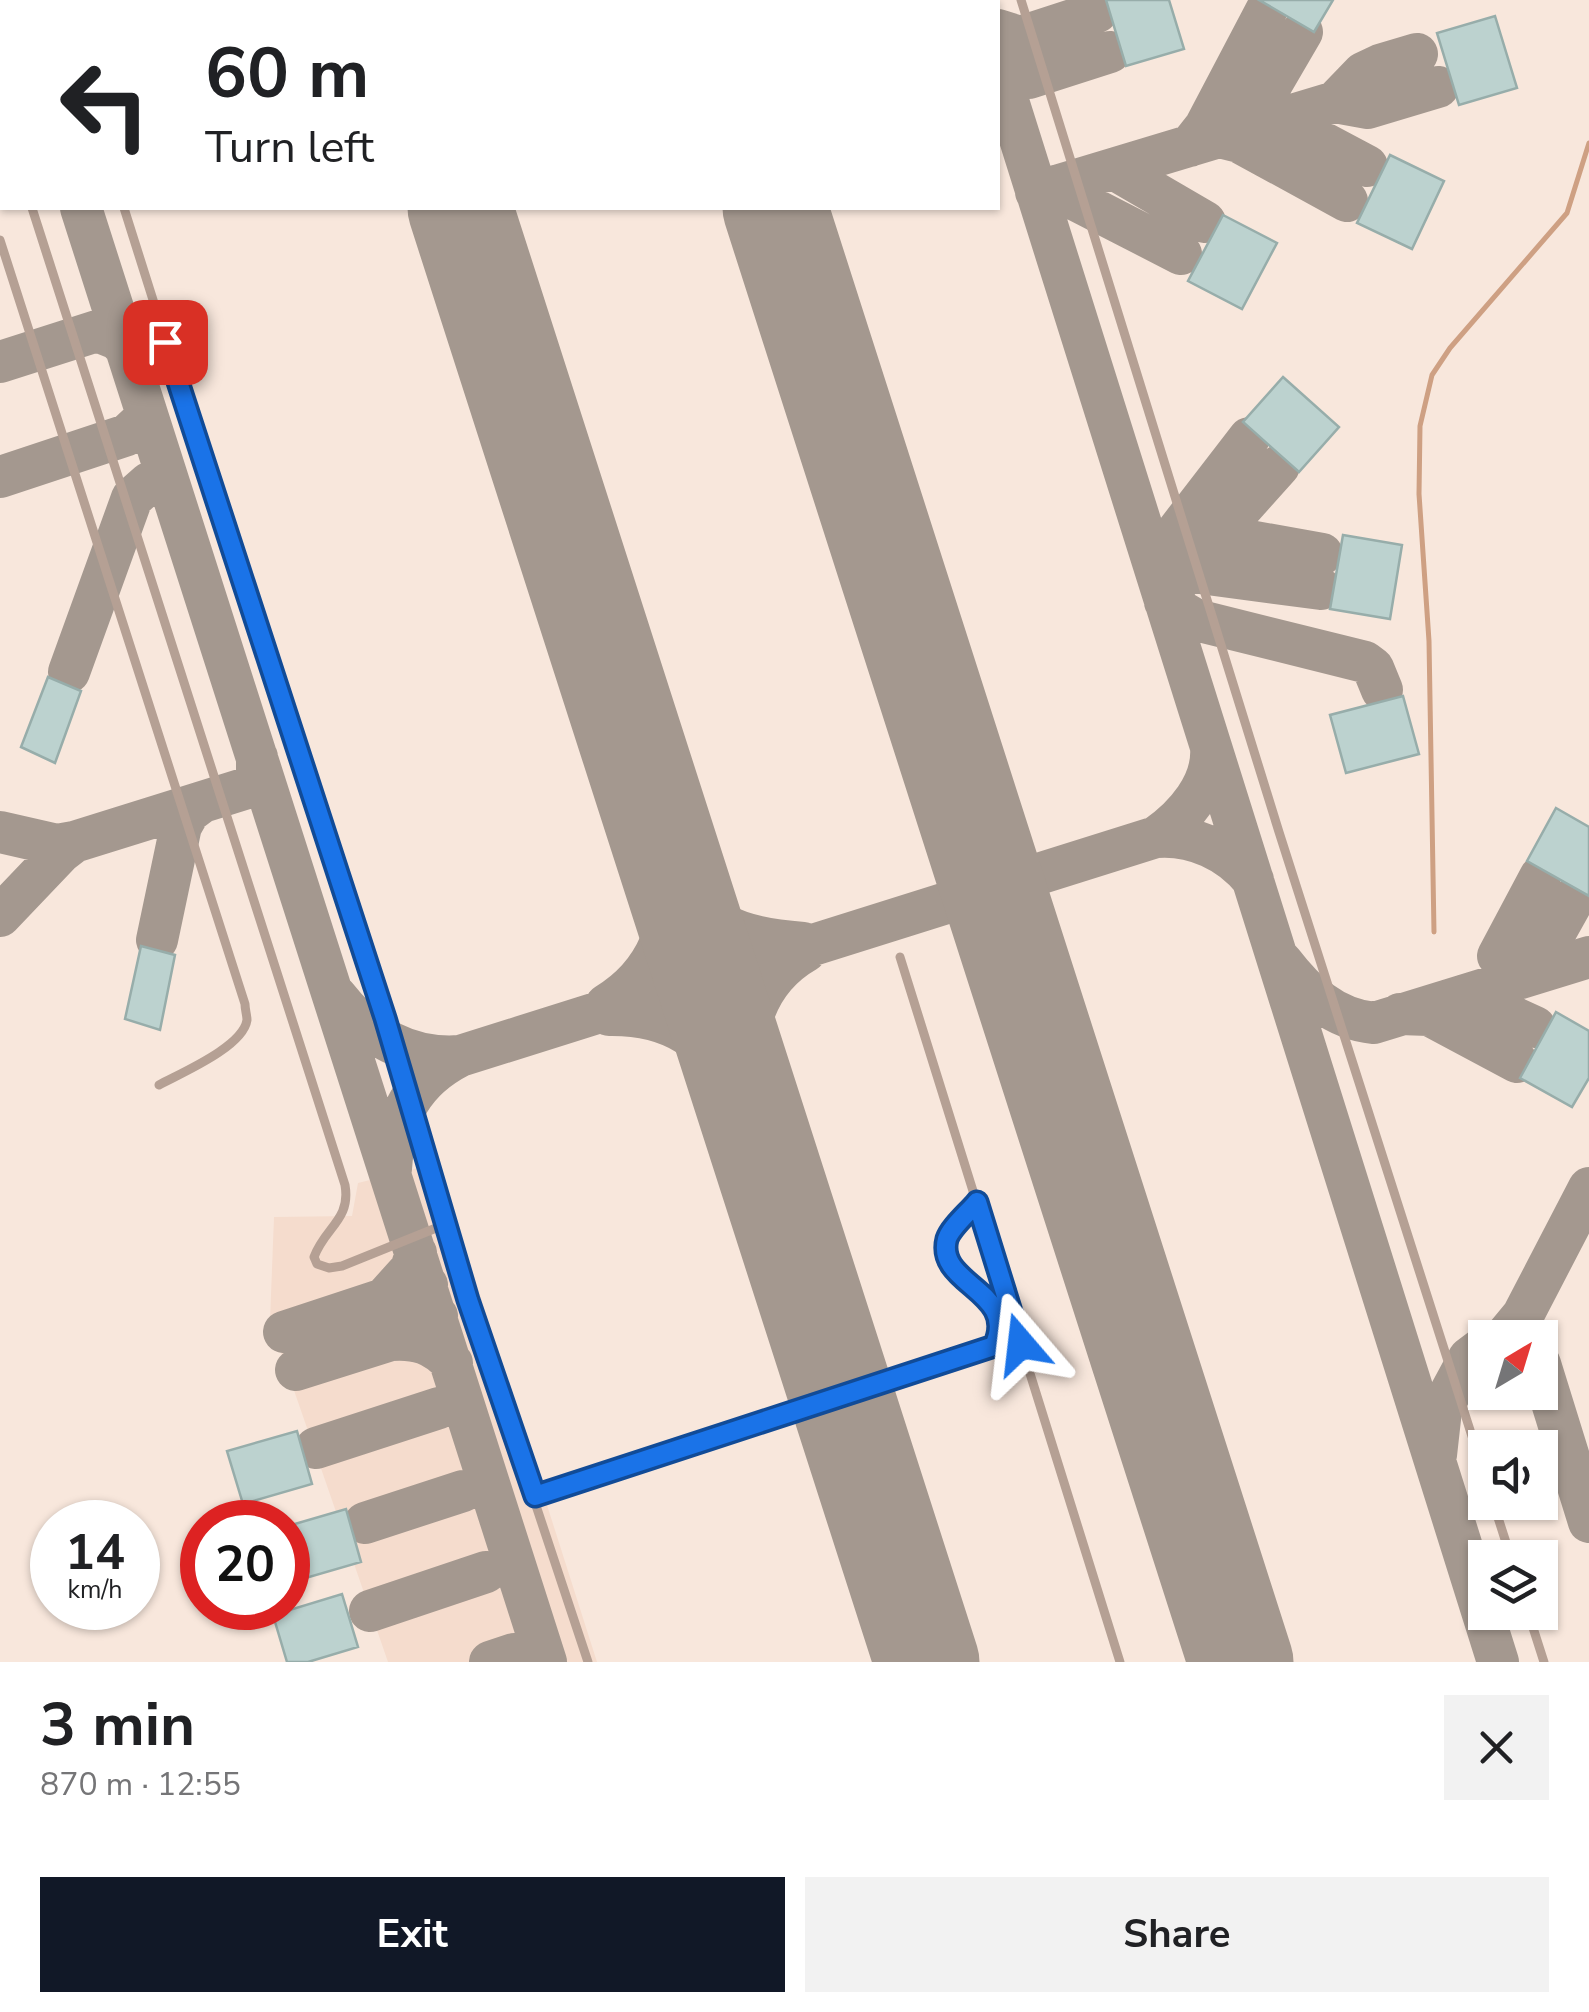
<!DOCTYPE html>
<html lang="en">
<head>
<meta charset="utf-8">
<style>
  :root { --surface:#fff; --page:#f2f2f2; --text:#202124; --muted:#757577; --accent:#111827 }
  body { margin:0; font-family:"Nunito Sans",sans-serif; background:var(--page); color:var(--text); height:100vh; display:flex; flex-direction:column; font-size:38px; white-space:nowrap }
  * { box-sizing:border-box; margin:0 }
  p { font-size:32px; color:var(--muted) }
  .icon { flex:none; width:55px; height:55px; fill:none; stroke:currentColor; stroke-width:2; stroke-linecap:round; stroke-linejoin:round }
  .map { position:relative; height:1662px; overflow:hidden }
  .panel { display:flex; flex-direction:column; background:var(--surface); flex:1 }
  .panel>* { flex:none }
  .banner { position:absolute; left:0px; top:0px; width:1000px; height:210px; box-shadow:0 2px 8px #0004; background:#fff; color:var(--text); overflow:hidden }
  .needle { width:65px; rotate:38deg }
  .buttons { position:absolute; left:1468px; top:1320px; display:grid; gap:20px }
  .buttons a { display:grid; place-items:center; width:90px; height:90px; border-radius:0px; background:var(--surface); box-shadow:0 2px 8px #0004; font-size:50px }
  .speed { position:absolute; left:30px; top:1500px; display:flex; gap:20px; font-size:50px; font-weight:700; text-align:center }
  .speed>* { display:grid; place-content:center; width:130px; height:130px; border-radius:50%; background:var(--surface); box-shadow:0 2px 8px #0004; line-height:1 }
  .speed small { font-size:25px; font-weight:400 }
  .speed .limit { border:15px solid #d22; background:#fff; color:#111 }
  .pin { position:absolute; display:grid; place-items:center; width:85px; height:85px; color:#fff; margin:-42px; border-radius:20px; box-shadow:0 5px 15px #0006 }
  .me { position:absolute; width:110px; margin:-55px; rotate:343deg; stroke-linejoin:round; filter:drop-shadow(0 0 8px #0008) }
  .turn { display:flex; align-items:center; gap:35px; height:210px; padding:0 40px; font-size:45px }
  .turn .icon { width:130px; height:130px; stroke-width:2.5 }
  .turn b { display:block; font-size:70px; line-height:85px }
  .round { display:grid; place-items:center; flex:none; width:105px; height:105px; border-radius:0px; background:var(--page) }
  .summary { display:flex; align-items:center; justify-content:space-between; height:170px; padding:0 40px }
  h1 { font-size:60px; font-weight:700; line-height:75px }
  .primary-button { display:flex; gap:20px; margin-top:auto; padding:20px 40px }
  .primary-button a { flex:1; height:115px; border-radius:0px; background:var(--accent); color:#fff; font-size:40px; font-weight:700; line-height:115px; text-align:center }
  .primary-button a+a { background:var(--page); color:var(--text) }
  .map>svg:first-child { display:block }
</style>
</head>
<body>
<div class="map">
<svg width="1589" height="1662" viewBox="0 0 1589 1662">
  <rect width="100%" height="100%" fill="#f8e7dc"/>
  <!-- built -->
  <path fill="#f5dccd" d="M 438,1163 L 597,1662 L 388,1662 L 270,1321 L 274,1217 L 352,1216 L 358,1183 Z"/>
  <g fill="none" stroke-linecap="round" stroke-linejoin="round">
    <!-- stream -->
    <path stroke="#cea083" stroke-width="5" d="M 1434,932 L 1429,641 L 1419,494 L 1420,426 L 1432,375 L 1450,348 L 1567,213 L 1589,143"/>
    <!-- taxiway -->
    <path stroke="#a4988f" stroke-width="42" d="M 0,0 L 2,3
      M 976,0 L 977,2
      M 998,30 L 1020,37 L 1097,12
      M 1020,37 L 1011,43 L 998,71 L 1029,78 L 1110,52
      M 998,69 L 1211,747
      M 1335,102 L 1363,73 L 1380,65 L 1417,54
      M 1273,121 L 1288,124 L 1367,166
      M 1242,130 L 1253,116 L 1302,32
      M 1219,137 L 1239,142 L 1347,201
      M 1190,146 L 1205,127 L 1267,9
      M 0,165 L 2,162
      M 1114,169 L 1205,222
      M 1059,185 L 1072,198 L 1181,254
      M 1036,192 L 1335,102 L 1368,108 L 1438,87
      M 81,208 L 546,1662
      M 0,362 L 97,331 L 117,339 L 126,348
      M 1279,466 L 1185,571 L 1165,602 L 1196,620 L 1365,662 L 1373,668 L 1382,690
      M 0,477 L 127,435 L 142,421 L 145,409
      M 1144,534 L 1163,541 L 1172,538 L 1249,438
      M 1206,548 L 1227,537 L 1322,554
      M 1185,571 L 1321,589
      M 69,672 L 132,498 L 149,483 L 165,485 L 173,496
      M 0,832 L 57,845 L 74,842 L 250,787 L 257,775 L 257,757
      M 671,864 C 703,926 735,937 803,943
      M 1253,880 C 1230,851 1193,834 1156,837 C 1185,817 1214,784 1211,747 L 1498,1662
      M 0,916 L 61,852 L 74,842
      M 1511,933 L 1510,958 L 1515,969 L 1532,974 L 1575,897
      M 157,940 L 181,826 L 189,812 L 201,803
      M 1498,956 L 1540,877
      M 1282,962 C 1305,992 1333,1019 1374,1023 L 1589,957
      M 1465,995 L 1535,1027
      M 336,996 C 367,1036 410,1060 460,1056
      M 606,1005 C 659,973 675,922 671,864
      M 1400,1014 L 1429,1015 L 1517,1062
      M 609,1015 C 676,1014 707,1042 744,1093
      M 744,1093 C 743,1035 752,982 806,951
      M 391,1169 C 394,1116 413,1080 460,1056 L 1156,837
      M 416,1253 L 411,1269 L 384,1299 L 421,1304 L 437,1316
      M 427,1285 L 419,1317 L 391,1340 C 417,1338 434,1344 452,1363
      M 284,1332 L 384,1299
      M 1504,1338 L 1523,1315 L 1589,1188
      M 1540,1364 L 1589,1522
      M 296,1370 L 391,1340
      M 316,1448 L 439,1408
      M 1436,1455 L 1441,1410 L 1469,1358 L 1485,1346
      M 365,1523 L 463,1491
      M 370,1611 L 486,1572
      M 490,1662 L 514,1654"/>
    <!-- runway -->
    <path stroke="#a4988f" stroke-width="105" d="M 394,0 L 395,2
      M 708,0 L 709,2
      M 460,208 L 927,1662
      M 775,208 L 1241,1662"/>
  </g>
  <!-- building -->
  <path fill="#bcd2cf" stroke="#97adaa" stroke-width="2.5" d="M 1106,0 L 1169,0 L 1184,49 L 1126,66 Z
    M 1259,0 L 1333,0 L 1314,32 Z
    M 1495,16 L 1517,88 L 1459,105 L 1437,33 Z
    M 1390,155 L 1444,181 L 1412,249 L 1357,223 Z
    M 1223,215 L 1277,243 L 1242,309 L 1188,281 Z
    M 1283,377 L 1339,427 L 1299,472 L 1243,422 Z
    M 1343,535 L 1402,545 L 1390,619 L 1330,609 Z
    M 48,677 L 81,691 L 55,763 L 21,747 Z
    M 1403,696 L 1419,754 L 1346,773 L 1330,715 Z
    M 1556,808 L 1589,827 L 1589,896 L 1527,861 Z
    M 141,946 L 175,955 L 160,1030 L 125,1019 Z
    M 1556,1012 L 1589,1031 L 1589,1078 L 1572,1107 L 1520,1078 Z
    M 297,1431 L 312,1484 L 243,1504 L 227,1451 Z
    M 346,1509 L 361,1562 L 292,1582 L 288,1567 L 288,1526 Z
    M 342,1594 L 358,1647 L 308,1662 L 287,1662 L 273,1615 Z"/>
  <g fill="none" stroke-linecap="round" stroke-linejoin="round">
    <!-- lane -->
    <path stroke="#b5a094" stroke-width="9" d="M 60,0 L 61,2
      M 1021,0 L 1279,832 L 1485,1477
      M 0,109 L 2,116
      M 32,208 L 345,1185 C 351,1220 325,1227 314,1257 L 317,1264 L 329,1268 L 342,1266 L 446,1224
      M 124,208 L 273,680 L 377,993 L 468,1301 L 588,1662
      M 0,240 L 245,1004 C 245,1010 247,1015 247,1020 C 243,1047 181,1073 159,1085
      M 900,957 L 1120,1662
      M 535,1496 L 994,1346 C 1020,1292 935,1284 947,1239 C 951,1227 968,1212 977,1202
      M 1493,1502 L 1511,1558
      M 1528,1612 L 1544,1662"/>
  </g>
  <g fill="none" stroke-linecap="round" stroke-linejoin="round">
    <!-- route casing -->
    <g stroke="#114b97" stroke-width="25">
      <path id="route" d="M 165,342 L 385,1018 L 468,1300 L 535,1496 L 994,1346 C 1020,1291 935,1285 947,1239 C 951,1227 969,1212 977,1202 L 1021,1344"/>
    </g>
    <!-- route -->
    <use href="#route" stroke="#1a73e8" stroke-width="18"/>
  </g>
</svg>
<div class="buttons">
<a><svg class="needle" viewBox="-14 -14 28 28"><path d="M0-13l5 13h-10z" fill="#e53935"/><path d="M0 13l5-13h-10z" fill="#757577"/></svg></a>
<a><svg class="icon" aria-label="sound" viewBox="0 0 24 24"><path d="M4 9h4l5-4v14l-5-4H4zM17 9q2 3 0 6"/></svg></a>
<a><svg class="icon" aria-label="layers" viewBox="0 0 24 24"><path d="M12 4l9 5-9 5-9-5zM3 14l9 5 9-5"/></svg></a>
</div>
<div class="speed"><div>14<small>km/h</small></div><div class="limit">20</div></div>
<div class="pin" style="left:165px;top:342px;background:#d93025"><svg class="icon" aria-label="arrive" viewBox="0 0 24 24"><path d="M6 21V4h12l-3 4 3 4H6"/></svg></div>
<svg class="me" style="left:1021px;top:1344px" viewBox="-20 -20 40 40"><path d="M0-17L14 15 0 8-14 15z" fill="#1a73e8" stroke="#fff" stroke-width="4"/></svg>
<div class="banner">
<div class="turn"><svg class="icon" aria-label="left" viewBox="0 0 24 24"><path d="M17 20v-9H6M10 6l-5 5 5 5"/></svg><div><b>60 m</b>Turn left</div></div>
</div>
</div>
<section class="panel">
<div class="summary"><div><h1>3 min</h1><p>870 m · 12:55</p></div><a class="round"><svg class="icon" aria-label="close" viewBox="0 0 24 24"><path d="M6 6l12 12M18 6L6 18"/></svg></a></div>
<div class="primary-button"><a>Exit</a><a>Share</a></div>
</section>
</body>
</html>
